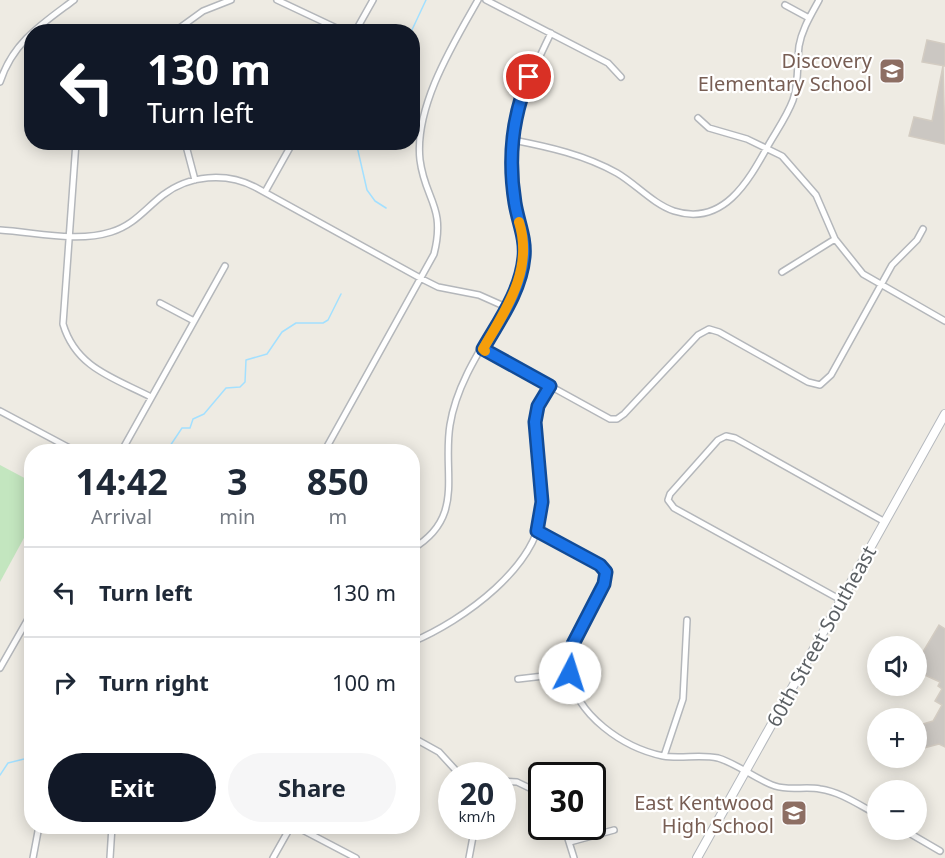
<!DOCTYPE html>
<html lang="en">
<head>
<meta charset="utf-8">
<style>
  :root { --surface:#fff; --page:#f6f6f7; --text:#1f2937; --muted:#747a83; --line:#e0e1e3; --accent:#111827 }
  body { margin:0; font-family:"Noto Sans",sans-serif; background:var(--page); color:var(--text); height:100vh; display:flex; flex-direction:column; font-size:22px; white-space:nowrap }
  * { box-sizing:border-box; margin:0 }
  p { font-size:20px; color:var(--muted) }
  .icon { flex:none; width:33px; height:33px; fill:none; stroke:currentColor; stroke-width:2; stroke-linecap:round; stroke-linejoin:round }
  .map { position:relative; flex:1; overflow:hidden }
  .details { position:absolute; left:24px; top:444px; width:396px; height:390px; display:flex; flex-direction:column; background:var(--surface); border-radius:24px; box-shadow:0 3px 15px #0003 }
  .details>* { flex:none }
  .guide { position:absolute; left:24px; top:24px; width:396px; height:126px; border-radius:24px; box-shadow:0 3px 15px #0003; background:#111827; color:#fff; overflow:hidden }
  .fabs { position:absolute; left:867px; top:636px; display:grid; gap:12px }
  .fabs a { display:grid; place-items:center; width:60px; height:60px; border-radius:50%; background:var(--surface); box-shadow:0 3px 15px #0003; font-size:30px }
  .speed { position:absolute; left:438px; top:762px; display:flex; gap:12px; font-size:30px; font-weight:700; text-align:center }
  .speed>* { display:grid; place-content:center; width:78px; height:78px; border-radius:50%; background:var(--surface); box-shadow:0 3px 15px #0003; line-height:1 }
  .speed small { font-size:15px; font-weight:400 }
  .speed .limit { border:3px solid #111; border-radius:9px; background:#fff; color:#111 }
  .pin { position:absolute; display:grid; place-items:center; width:51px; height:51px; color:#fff; margin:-26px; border:3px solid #fff; border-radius:50%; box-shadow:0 2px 6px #0007 }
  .me { position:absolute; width:66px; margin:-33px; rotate:5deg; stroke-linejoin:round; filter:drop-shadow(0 0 4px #0008) }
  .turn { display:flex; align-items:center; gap:21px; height:126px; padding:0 24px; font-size:27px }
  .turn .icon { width:78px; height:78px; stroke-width:2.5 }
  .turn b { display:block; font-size:42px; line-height:51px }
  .eta { display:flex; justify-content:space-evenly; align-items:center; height:102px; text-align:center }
  .eta b { font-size:36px; font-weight:700; line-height:42px }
  .action { display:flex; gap:12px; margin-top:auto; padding:12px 24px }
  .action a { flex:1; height:69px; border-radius:36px; background:var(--accent); color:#fff; font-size:24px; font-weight:700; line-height:69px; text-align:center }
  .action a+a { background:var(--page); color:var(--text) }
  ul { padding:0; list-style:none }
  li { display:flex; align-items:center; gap:18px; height:90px; padding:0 24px; border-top:2px solid var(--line) }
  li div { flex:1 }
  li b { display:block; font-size:22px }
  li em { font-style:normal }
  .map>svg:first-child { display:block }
</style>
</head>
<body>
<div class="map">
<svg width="945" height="858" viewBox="0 0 945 858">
  <rect width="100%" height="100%" fill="#eeebe3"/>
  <!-- green -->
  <path fill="#c3e6bf" d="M 0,465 L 32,482 L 31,525 L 0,582 Z"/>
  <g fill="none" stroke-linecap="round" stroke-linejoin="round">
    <!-- stream -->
    <path stroke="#a3e0ff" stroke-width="1.5" d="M 411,32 L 426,0
      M 356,142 L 367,190 L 375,201 L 386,208
      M 166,452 L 182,428 L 190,428 L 193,419 L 204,414 L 226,388 L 240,387 L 245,382 L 246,360 L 267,354 L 282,332 L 296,323 L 323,323 L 328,320 L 341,294
      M 0,775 L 8,763 L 24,759 L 32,754"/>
  </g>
  <!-- building -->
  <path fill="#cbc7c2" stroke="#d3ccc2" stroke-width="1.5" d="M 927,40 L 945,44 L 945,66 L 922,62 Z
    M 943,66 L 945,144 L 909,136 L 914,117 L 932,121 Z
    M 939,625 L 945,629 L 945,747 L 939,744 L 916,750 L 916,726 L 933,721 L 942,705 L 935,701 L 942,689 L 938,686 L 940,682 L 916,671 L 916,654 L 920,657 Z"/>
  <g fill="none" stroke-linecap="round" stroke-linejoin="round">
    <!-- minor casing -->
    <g stroke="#b4b7bb" stroke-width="8">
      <path id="minor" d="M 277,0 L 345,32
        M 486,0 L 608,63 L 621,77
        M 785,5 L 809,18
        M 174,32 L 203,11 L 231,0
        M 355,32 L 373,0
        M 0,82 C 13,42 42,24 74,0
        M 698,118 L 709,128 L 747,139 L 782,156 L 816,195 L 835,239 L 863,274 L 945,321
        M 513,140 C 549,147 585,155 617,173 C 636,184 653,204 674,211 C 724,227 749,180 769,144 C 777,130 787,116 793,100 C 799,83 797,64 799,46 C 802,29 811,15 819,0
        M 76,142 L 63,324 C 76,368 114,378 151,397
        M 185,142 L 195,180
        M 265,192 L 293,142
        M 0,230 C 35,232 76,243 111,232 C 134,225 145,209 163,195 C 189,175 226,172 255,187 L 422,279 L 438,287 L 479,295 L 506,307
        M 782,272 L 835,239
        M 160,303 L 194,321
        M 483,349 L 610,419 L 617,419 L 624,414 L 698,335 L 709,329 L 719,332 L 808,382 L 820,385 L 831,375 L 892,265 L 917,240 L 923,229
        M 0,411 L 77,452
        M 121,452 L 225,266
        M 324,452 L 434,254 C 446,206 425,200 420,160 C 414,107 453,44 478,0
        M 537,531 L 600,565 L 606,572 C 608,599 565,631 570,673 C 575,715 624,748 663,756 C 681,759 700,754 718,758 C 738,764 755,779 775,786 C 790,791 805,786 820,789 C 841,792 859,805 878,815
        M 412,549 C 466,517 442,474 450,425 C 458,374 495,330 518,285 C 531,242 513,214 511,172 C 508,121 529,78 551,33
        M 841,600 L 674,508 L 668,500 L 670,494 L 718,440 L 726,436 L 735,438 L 885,522
        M 412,642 C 462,621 541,566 542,505 C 542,474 525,436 539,406 C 542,399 547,393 550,386
        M 0,668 L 32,612
        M 518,679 L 570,673
        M 412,737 L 439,752 L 461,776
        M 664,756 L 683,699 L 687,620
        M 502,781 L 517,782 L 542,794
        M 295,826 L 356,858
        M 564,826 L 574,858
        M 904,830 L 940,851
        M 570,842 L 614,830
        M 33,858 L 39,826
        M 110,858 L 112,826
        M 273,858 L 291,826
        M 469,858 L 475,826"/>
    </g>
    <!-- secondary casing -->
    <g stroke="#b5b9be" stroke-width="10">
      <path id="secondary" d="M 697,858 L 945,414"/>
    </g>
    <!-- minor -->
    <use href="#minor" stroke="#fff" stroke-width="5"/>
    <!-- secondary -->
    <use href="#secondary" stroke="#fff" stroke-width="8"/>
  </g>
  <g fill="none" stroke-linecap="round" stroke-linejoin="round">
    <!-- route casing -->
    <g stroke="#114b97" stroke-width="15">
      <path id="route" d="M 529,77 C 512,117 508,160 515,203 C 518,222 526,238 524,257 C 521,291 499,321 483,349 L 550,386 L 538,406 L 535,422 L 542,502 L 537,531 L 600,565 L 606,572 L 604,584 L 573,644 L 570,673"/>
    </g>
    <!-- route -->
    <use href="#route" stroke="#1a73e8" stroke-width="10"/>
    <!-- slow -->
    <path stroke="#f59e0b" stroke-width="10" d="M 485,351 L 483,349 C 506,309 534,270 519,222"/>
  </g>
  <!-- icons -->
  <defs>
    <g id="school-square" transform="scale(1.35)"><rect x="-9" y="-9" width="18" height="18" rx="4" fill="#8d6e63" stroke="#fff"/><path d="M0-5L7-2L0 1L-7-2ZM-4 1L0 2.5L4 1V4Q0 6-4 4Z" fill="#fff"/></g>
  </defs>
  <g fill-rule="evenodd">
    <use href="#school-square" x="892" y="71"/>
    <use href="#school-square" x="794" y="813"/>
  </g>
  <g text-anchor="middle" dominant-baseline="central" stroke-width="4.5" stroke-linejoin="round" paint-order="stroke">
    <!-- education labels -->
    <g font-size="20" fill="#785e54" stroke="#fff" text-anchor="end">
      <text x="872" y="60">Discovery<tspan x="872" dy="23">Elementary School</tspan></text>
      <text x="774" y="802">East Kentwood<tspan x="774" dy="23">High School</tspan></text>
    </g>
    <!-- street labels -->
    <g font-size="20" fill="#5b6064" stroke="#fff">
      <text transform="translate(821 636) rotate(-61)">60th Street Southeast</text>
    </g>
  </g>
</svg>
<div class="fabs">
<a><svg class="icon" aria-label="sound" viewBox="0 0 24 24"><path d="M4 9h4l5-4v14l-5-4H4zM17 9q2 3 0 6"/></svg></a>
<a>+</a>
<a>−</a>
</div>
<div class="speed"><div>20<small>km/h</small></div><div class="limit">30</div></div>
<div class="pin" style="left:529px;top:77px;background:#d93025"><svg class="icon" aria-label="arrive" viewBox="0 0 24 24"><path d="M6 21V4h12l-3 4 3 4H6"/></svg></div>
<svg class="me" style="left:570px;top:673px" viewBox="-20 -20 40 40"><circle r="19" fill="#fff"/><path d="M0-13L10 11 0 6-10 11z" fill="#1a73e8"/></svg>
<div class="guide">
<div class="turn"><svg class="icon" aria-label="left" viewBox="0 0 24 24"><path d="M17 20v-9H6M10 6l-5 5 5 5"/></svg><div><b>130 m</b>Turn left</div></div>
</div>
<section class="details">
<div class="eta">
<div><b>14:42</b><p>Arrival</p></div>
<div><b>3</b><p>min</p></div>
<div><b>850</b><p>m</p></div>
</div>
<ul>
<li><svg class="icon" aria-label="left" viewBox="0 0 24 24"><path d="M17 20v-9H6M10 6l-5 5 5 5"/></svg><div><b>Turn left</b></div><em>130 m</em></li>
<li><svg class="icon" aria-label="right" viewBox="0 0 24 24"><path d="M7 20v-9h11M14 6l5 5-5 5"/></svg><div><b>Turn right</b></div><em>100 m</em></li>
</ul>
<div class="action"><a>Exit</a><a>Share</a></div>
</section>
</div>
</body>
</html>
